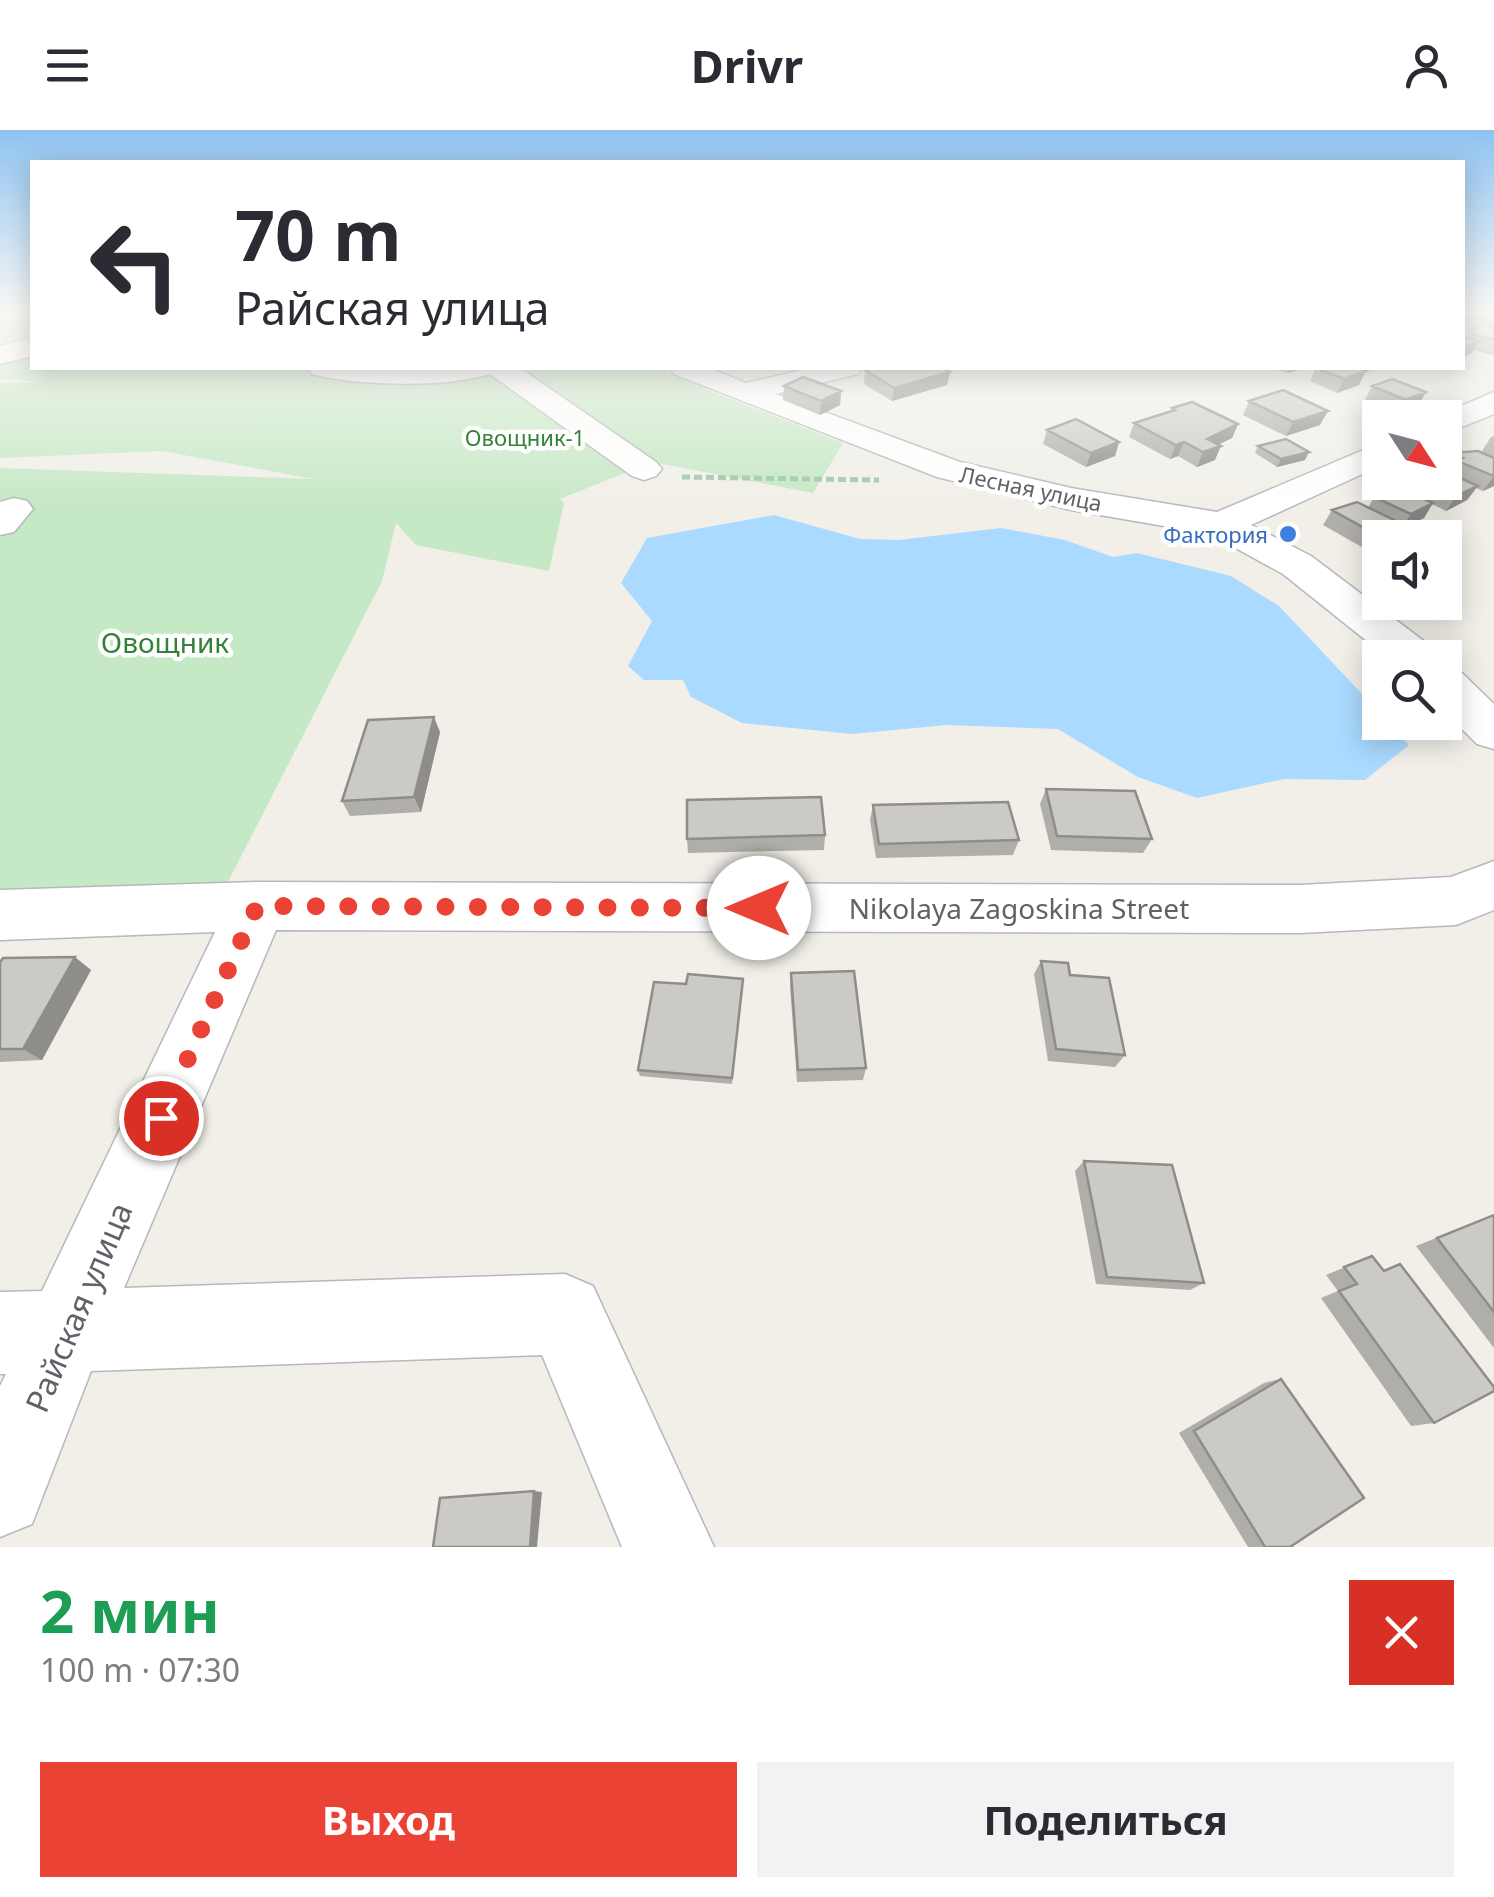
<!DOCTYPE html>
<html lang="ru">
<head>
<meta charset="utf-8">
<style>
  :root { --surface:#fff; --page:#f2f2f3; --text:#2b2b33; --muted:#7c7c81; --accent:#ea4335 }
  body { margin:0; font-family:"Noto Sans",sans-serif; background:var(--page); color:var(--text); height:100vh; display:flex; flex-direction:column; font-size:38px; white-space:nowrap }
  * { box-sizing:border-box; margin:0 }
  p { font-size:32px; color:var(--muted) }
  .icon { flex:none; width:55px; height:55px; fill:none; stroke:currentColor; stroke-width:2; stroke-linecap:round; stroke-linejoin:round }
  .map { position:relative; height:1417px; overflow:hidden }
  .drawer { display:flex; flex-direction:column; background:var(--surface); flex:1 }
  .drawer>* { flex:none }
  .top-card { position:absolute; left:30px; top:30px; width:1435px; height:210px; border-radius:0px; box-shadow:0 5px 25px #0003; background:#fff; color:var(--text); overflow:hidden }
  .needle { width:65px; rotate:126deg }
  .buttons { position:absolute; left:1362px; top:270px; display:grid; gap:20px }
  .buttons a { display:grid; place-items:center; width:100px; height:100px; border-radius:0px; background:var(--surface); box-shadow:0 5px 25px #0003; font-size:50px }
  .pin { position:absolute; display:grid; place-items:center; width:85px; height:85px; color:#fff; margin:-42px; border:5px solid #fff; border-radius:50%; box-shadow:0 2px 10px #0007 }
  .me { position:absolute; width:110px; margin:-55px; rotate:270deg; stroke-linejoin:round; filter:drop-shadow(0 0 8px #0008) }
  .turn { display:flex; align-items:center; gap:35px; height:210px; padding:0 40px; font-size:45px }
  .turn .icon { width:130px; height:130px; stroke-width:2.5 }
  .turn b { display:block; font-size:70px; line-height:85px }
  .round { display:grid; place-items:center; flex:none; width:105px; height:105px; border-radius:0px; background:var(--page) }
  .overview { display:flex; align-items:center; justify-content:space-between; height:170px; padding:0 40px }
  h1 { font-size:60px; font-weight:700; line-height:75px; color:#1e9e55 }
  .primary-button { display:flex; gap:20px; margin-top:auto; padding:20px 40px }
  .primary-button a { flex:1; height:115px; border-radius:0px; background:var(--accent); color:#fff; font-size:40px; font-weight:700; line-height:115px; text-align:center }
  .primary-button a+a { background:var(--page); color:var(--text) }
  header { display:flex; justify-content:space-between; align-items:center; height:130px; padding:0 40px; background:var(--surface); font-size:45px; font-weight:700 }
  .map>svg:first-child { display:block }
</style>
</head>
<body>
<header><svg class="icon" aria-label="menu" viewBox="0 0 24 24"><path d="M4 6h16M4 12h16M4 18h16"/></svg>Drivr<svg class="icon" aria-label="person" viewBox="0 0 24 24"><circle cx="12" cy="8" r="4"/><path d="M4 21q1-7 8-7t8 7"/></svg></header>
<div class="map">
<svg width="1494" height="1417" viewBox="0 0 1494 1417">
  <rect width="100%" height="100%" fill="#f1efe8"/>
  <!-- green -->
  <path fill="#c5e8c5" d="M 0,181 L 32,181 L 32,238 L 662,238 L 705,259 L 843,313 L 813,363 L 652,332 L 560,369 L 564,373 L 549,441 L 416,415 L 396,393 L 382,451 L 227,754 L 0,761 L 0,338 L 314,349 L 162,321 L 0,328 L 0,253 L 45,252 L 0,249 Z"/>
  <!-- water -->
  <path fill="#aadaff" d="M 774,385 L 860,409 L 899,410 L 1001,398 L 1065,410 L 1113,427 L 1137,423 L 1231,446 L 1279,476 L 1380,583 L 1380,592 L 1388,593 L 1409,615 L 1365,650 L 1284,649 L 1197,668 L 1138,647 L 1058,599 L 946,595 L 852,604 L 742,593 L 691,567 L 683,550 L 644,550 L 628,536 L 652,491 L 621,453 L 647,408 Z"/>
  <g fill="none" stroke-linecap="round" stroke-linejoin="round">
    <!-- minor casing -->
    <g stroke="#b5b8bc" stroke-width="3">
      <path id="minor" d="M 32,208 L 32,226 L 0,234 L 0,216 Z
        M 308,238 L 520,238 L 656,332 L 662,339 L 656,346 L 644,350 L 632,346 L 490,244 C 445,258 358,256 312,244 Z
        M 670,238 L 709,238 L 746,253 L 811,238 L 862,238 L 858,244 L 776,264 L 960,332 L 1071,358 L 1217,382 L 1380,313 L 1380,336 L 1251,395 L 1311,426 L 1433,518 L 1439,528 L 1388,528 L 1283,444 L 1210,404 L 1071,380 L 937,347 L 674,244 Z
        M 1494,262 L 1494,284 L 1445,304 L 1445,288 L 1433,288 Z
        M 14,368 L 27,371 L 33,379 L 14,402 L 0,405 L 0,372 Z
        M 1445,539 L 1462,543 L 1494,574 L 1494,619 L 1477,614 L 1445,582 Z
        M 1494,731 L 1494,780 L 1456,795 L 1300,803 L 276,800 L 124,1158 L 565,1144 L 593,1156 L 714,1417 L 622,1417 L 542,1225 L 91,1241 L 32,1394 L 0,1407 L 0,1256 L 6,1244 L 0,1244 L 0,1162 L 42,1161 L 215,802 L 0,810 L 0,760 L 257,752 L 1300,755 L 1451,747 Z"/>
    </g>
    <!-- path -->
    <path stroke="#9cc7a9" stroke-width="5" stroke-dasharray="8 4" stroke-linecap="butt" d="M 682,347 L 879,350"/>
    <!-- minor -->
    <use href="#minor" fill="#fff" fill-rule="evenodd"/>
  </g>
  <!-- wall -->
  <path fill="#afaea9" d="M 1494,181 L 1494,226 L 1474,220 L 1471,224 L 1466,207 L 1471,202 L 1462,199 L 1462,187 L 1464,184 Z
    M 1274,238 L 1304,238 L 1287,243 Z
    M 1316,238 L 1359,255 L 1337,263 L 1310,251 Z
    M 865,240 L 950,242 L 947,255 L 892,271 L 864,254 Z
    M 784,256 L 841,261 L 840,275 L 820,285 L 783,270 Z
    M 1372,256 L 1426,262 L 1418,276 L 1398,283 L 1365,270 Z
    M 1249,271 L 1320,295 L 1286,306 L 1243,285 Z
    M 1172,278 L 1238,294 L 1232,308 L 1218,315 L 1215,330 L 1197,337 L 1178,326 L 1170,329 L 1129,307 L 1134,293 L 1171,281 Z
    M 1047,300 L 1119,312 L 1115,326 L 1086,337 L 1043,314 Z
    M 1494,306 L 1494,356 L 1483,361 L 1476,358 L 1467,370 L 1446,381 L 1432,374 L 1424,388 L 1401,399 L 1392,394 L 1385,405 L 1380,408 L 1378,414 L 1367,420 L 1323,395 L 1332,380 L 1368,378 L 1374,367 L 1381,363 L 1385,358 L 1410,362 L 1413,358 L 1407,352 L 1445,352 L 1451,341 L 1445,338 L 1445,336 L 1453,323 L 1484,324 L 1485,323 L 1482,321 L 1491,307 Z
    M 1258,316 L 1305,330 L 1277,337 L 1255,323 Z
    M 440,602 L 421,682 L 350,686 L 342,671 Z
    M 1046,659 L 1152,709 L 1143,723 L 1051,720 L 1040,674 Z
    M 873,675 L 1019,710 L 1013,725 L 876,728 L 870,690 Z
    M 825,705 L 824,720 L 688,723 L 687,709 Z
    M 1041,831 L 1070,845 L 1125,925 L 1115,937 L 1048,931 L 1034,844 Z
    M 0,832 L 91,840 L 42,930 L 0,932 Z
    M 791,843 L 866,938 L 863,950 L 797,952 L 790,856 Z
    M 686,854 L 743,856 L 732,954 L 640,946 L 638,940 Z
    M 1084,1031 L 1204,1153 L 1190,1160 L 1096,1154 L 1075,1041 Z
    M 1494,1085 L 1494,1218 L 1416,1116 Z
    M 1372,1126 L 1383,1140 L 1400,1134 L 1434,1293 L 1411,1296 L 1321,1168 L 1338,1161 L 1326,1145 Z
    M 1281,1249 L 1290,1417 L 1248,1417 L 1179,1303 L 1264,1253 Z"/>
  <!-- shaded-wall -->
  <path fill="#8f8d8a" d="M 1479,211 L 1471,224 L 1462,228 L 1462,219 Z
    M 1290,238 L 1304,238 L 1287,243 Z
    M 1366,241 L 1359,255 L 1337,263 L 1344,249 Z
    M 950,242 L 947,255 L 892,271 L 894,258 Z
    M 841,261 L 840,275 L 820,285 L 821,271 Z
    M 1426,262 L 1418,276 L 1398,283 L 1406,270 Z
    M 1328,281 L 1320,295 L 1286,306 L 1293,292 Z
    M 1238,294 L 1232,308 L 1201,323 L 1207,309 Z
    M 1119,312 L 1115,326 L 1086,337 L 1091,323 Z
    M 1184,312 L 1178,326 L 1170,329 L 1176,315 Z
    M 1221,316 L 1215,330 L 1197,337 L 1203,322 Z
    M 1309,322 L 1305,330 L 1277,337 L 1281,329 Z
    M 1494,346 L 1494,356 L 1483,361 Z
    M 1478,356 L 1467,370 L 1446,381 L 1456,366 Z
    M 1433,373 L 1424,388 L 1401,399 L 1411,384 Z
    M 1394,390 L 1385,405 L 1380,408 L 1378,414 L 1367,420 L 1382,396 Z
    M 434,587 L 440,602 L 421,682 L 414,667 Z
    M 75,827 L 91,840 L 42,930 L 23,919 Z
    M 534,1361 L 542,1362 L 537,1417 L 530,1417 Z"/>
  <!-- building -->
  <path fill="#cccac5" stroke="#8f8d8a" stroke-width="2.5" d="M 1471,181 L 1494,181 L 1494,194 L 1464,184 Z
    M 1484,194 L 1494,197 L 1494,210 L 1468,203 Z
    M 1462,206 L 1479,211 L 1462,219 Z
    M 876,238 L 942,238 L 950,242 L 894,258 L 865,240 Z
    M 1316,238 L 1355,238 L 1366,241 L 1344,249 Z
    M 803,247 L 841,261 L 821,271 L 784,256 Z
    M 1392,249 L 1426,262 L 1406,270 L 1372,256 Z
    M 1283,260 L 1328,281 L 1293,292 L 1249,271 Z
    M 1192,272 L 1238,294 L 1207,309 L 1221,316 L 1203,322 L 1184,312 L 1176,315 L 1134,293 L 1175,280 L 1172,278 Z
    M 1076,289 L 1119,312 L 1091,323 L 1047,300 Z
    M 1286,309 L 1309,322 L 1281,329 L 1258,316 Z
    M 1478,321 L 1494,328 L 1494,346 L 1457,331 L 1463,328 L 1453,323 Z
    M 1445,341 L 1478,356 L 1456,366 L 1426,352 L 1445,352 Z
    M 1396,356 L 1433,373 L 1411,384 L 1374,367 L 1386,361 L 1385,358 Z
    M 1357,372 L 1394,390 L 1382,396 L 1388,399 L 1377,405 L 1332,380 Z
    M 434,587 L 414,667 L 342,671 L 368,590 Z
    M 1046,659 L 1135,661 L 1152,709 L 1057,706 Z
    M 821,667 L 825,705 L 687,709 L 687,670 Z
    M 1008,672 L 1019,710 L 879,714 L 873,675 Z
    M 75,827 L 23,919 L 0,919 L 0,832 L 3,828 Z
    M 1041,831 L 1068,833 L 1070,845 L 1109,848 L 1125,925 L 1056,919 Z
    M 854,841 L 866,938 L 798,940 L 791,843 Z
    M 688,844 L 743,849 L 732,948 L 638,940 L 654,852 L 686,854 Z
    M 1084,1031 L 1172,1035 L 1204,1153 L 1107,1147 Z
    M 1494,1085 L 1494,1182 L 1437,1108 Z
    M 1372,1126 L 1384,1141 L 1400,1134 L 1494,1257 L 1494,1261 L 1434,1293 L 1339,1161 L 1357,1154 L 1344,1137 Z
    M 1281,1249 L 1364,1368 L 1290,1417 L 1265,1417 L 1194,1301 Z
    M 534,1361 L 530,1417 L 433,1417 L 440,1368 Z"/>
  <!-- sky -->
  <linearGradient id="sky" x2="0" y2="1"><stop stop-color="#8fc3f1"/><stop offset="0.48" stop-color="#f9f8f5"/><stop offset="1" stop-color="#f9f8f5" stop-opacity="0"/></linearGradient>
  <rect width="1494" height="380" fill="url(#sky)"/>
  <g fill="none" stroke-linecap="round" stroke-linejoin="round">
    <!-- route -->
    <path stroke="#ea4335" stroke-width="18" stroke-dasharray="0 32.4" d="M 161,988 L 257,776 L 759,778"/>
  </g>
  <!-- markers -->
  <circle fill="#3f7fe0" stroke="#fff" stroke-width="4" cx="1288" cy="404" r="10"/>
  <g text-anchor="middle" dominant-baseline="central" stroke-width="9" stroke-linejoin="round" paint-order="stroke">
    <!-- far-park labels -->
    <g font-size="22" fill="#348238" stroke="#fff">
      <text x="525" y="307">Овощник-1</text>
    </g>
    <!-- far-street labels -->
    <g font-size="22" fill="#5f6368" stroke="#fff">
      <text transform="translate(1031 358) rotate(12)">Лесная улица</text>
    </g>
    <!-- far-shop labels -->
    <g font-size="22" fill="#366cbe" stroke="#fff" text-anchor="end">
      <text x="1268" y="404">Фактория</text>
    </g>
    <!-- park labels -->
    <g font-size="28" fill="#348238" stroke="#fff">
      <text x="165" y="512">Овощник</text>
    </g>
    <!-- street labels -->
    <g font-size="28" fill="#5f6368" stroke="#fff">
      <text x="1019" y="778">Nikolaya Zagoskina Street</text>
    </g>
    <!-- near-street labels -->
    <g font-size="32" fill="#5f6368" stroke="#fff">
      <text transform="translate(78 1177) rotate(-67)">Райская улица</text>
    </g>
  </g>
</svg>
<div class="buttons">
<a><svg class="needle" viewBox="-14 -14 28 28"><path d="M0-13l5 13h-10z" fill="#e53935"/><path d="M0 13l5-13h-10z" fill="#7c7c81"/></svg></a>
<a><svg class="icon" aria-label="sound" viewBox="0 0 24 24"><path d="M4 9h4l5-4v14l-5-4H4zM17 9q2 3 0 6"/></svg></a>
<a><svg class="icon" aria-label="search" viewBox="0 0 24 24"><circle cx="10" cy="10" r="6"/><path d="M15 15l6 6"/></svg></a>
</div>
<div class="pin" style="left:161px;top:988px;background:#d93025"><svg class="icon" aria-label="arrive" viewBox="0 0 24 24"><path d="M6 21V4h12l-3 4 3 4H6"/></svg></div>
<svg class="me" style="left:759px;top:778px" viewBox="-20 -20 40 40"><circle r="19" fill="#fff"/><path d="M0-13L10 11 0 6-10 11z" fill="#ea4335"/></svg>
<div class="top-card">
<div class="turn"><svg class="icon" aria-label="left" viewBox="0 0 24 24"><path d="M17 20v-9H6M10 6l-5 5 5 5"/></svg><div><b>70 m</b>Райская улица</div></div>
</div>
</div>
<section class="drawer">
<div class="overview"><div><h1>2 мин</h1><p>100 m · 07:30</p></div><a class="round" style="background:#d93025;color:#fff"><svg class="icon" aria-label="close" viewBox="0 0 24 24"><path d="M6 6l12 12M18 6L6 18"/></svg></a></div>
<div class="primary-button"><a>Выход</a><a>Поделиться</a></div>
</section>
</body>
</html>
